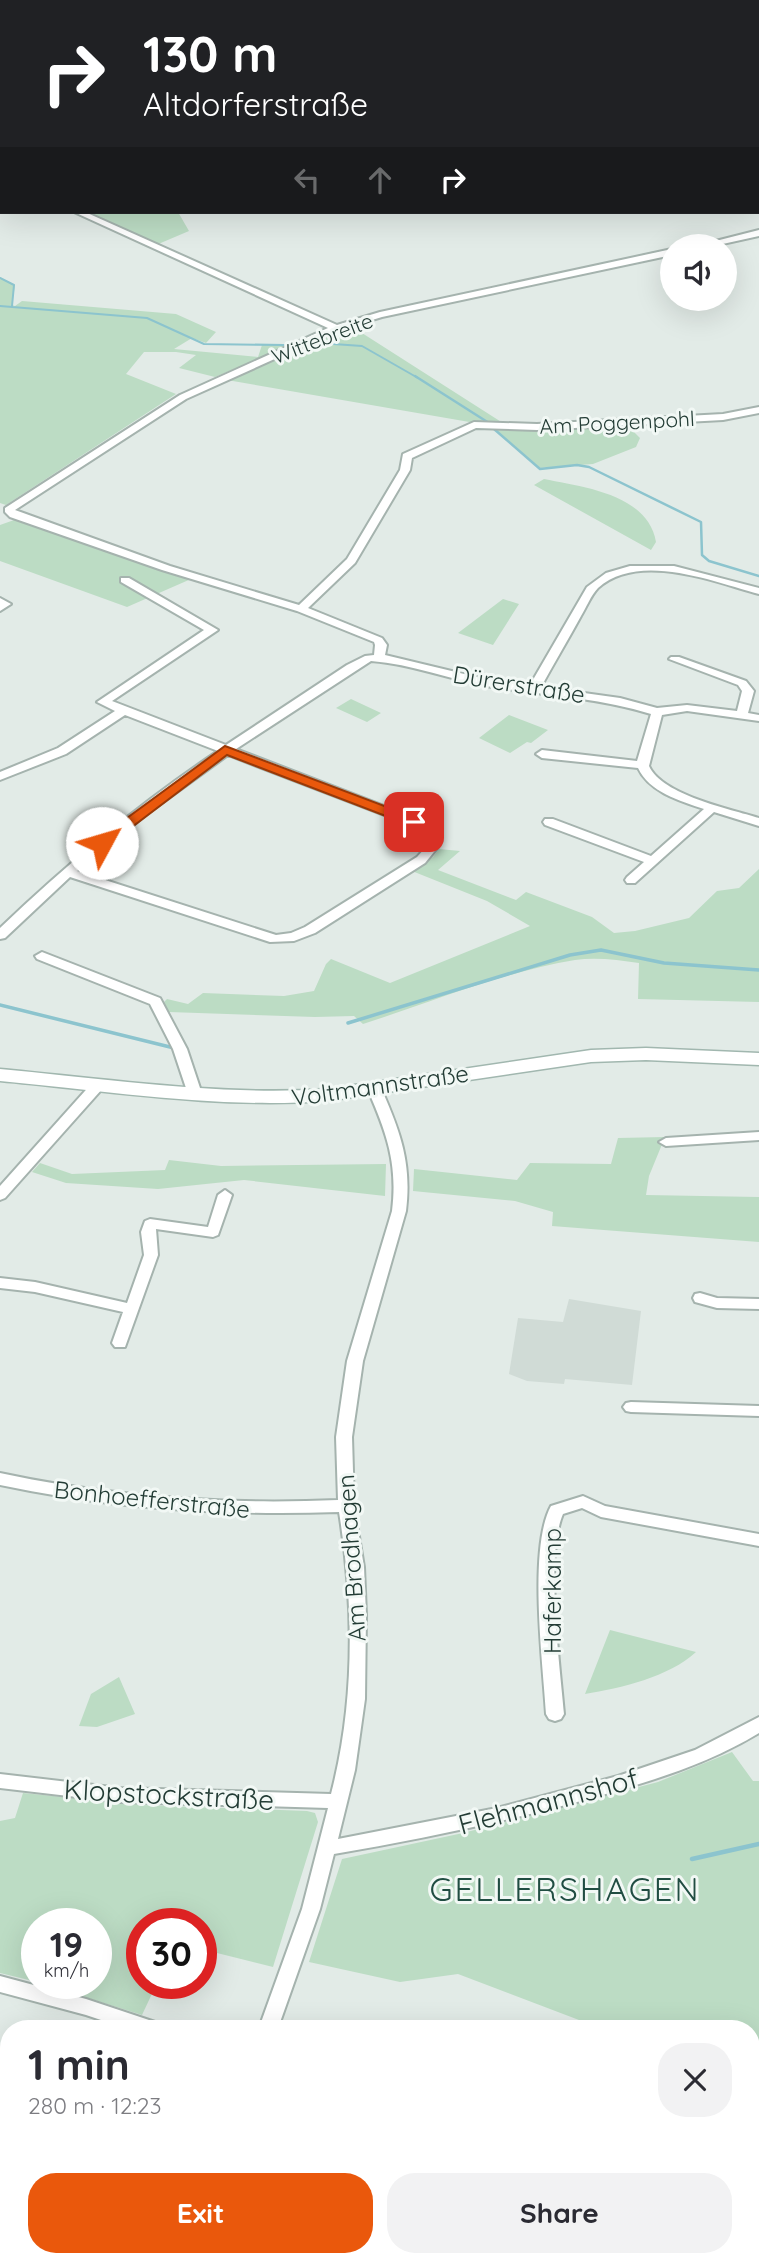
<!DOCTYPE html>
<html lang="en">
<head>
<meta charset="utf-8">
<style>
  :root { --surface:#fff; --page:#f2f2f3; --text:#2b2b33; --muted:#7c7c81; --accent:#ea580c }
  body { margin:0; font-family:Quicksand,sans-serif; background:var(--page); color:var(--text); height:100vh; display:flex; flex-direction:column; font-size:26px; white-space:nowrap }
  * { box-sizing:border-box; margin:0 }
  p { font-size:23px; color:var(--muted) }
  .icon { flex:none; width:38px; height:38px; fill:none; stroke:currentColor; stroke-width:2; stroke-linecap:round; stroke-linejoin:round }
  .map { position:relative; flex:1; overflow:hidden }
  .panel { position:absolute; left:0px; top:2020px; width:760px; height:247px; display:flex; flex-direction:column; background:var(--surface); border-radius:28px 28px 0 0; box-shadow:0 7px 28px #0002 }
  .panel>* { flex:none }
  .guide { position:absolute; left:0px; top:0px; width:760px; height:214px; box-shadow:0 7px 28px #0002; background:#202124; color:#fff; overflow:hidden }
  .buttons { position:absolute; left:660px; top:234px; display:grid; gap:14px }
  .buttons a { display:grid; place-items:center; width:77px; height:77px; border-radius:50%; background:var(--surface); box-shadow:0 7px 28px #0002; font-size:35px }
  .speed { position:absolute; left:21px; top:1908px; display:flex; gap:14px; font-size:35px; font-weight:700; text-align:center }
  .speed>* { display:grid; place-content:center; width:91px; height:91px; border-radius:50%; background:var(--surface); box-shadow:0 7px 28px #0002; line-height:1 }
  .speed small { font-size:18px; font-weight:400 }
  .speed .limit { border:10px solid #d22; background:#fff; color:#111 }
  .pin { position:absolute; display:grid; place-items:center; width:60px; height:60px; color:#fff; margin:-30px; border-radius:14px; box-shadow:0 4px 10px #0006 }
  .me { position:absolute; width:77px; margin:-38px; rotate:51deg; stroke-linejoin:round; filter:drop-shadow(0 0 5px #0008) }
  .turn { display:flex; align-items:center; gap:24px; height:147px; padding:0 28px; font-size:32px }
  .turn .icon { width:91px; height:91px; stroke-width:2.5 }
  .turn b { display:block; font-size:49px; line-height:60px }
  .lanes { display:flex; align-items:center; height:66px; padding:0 28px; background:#0003; justify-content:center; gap:35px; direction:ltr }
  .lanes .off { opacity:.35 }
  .round { display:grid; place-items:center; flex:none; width:74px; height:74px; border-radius:28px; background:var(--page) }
  .head { display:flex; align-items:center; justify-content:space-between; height:119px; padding:0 28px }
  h1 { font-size:42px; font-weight:700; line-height:52px }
  .primary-button { display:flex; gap:14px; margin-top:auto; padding:14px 28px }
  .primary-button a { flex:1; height:80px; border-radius:28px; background:var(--accent); color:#fff; font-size:28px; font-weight:700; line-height:80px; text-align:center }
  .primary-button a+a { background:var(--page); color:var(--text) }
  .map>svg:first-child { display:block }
</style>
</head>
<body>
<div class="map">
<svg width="759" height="2266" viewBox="0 0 759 2266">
  <rect width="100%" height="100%" fill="#e2ebe7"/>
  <!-- built -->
  <path fill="#d0dbd6" d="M 569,1299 L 641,1311 L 632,1385 L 565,1379 L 564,1384 L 527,1381 L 509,1374 L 518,1318 L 563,1322 Z"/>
  <!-- green -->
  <path fill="#bcdcc4" d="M 84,212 L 178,212 L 189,231 L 156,245 Z
    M 0,277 L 15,285 L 12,305 L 15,306 L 22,301 L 176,314 L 216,332 L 206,343 L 192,338 L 174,349 L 258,357 L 262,345 L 291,345 L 215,377 L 179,368 L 196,355 L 176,352 L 144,352 L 126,374 L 176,394 L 6,505 L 0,503 Z
    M 351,326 L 506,425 L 481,424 L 227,380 Z
    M 626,424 L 640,438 L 636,447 L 593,464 L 540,468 L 495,429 Z
    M 544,479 C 583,487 648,494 656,542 L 651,550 L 534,485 Z
    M 17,519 L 191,579 L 127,607 L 0,561 L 0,525 Z
    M 503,599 L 519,604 L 493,645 L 458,633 Z
    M 351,699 L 381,713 L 367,722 L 336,708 Z
    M 509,715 L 548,730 L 531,743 L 527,742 L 510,753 L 479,738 Z
    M 439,849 L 460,851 L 438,870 L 516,900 L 526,892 L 592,917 L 614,933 L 635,931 L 689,918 L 717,891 L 739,888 L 759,869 L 759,1002 L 638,999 L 639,963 C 618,960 596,957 575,960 C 503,972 432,1002 363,1024 L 354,1016 L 315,1017 L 169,1012 L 164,1002 L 167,999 L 188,1004 L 203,993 L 284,996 L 314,991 L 326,964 L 331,959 L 390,983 L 530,926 L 487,901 L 412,871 L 433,857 Z
    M 665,1137 L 649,1176 L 646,1195 L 759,1197 L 759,1242 L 552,1226 L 553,1212 L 515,1201 L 413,1191 L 414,1169 L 517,1180 L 530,1163 L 611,1164 L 618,1138 Z
    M 169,1160 L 221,1166 L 386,1164 L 385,1196 L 244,1180 L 158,1189 L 66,1183 L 32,1172 L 40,1163 L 72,1174 L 165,1170 Z
    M 610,1630 L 696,1652 C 669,1677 621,1688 585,1694 Z
    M 119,1677 L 135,1714 L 97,1727 L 79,1726 L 91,1694 Z
    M 732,1752 L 753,1781 L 759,1781 L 759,2097 L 751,2093 L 751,2028 L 600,2028 L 458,1974 L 400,1982 L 309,1962 L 342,1859 L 463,1833 L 658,1782 Z
    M 23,1793 L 143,1805 L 307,1811 L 315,1813 L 318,1822 L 273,1967 L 201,1949 L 201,1923 L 142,1923 L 142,1983 L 157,1983 L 142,2015 L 40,1983 L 96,1983 L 96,1923 L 37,1923 L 37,1982 L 0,1973 L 0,1821 L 15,1818 Z
    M 6,2108 L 9,2109 L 9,2210 L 6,2215 L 0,2212 L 0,2115 Z
    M 751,2182 L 759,2185 L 759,2248 L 753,2266 L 716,2266 L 719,2258 L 751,2258 Z
    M 414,2258 L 717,2258 L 712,2266 L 435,2266 Z"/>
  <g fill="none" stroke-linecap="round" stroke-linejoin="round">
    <!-- stream-far3 -->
    <path stroke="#8cc4ce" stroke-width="2" d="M 0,278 L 14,285 L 12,306
      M 0,306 L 147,318 L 204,344 L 284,345
      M 319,343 L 362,346 L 418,378"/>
    <!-- stream-far2 -->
    <path stroke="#8cc4ce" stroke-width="2.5" d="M 415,376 L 489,423
      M 494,429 L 540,469 L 577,465 L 589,467 L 701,522 L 702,555 L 709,561 L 759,576"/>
    <!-- stream-far1 -->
    <path stroke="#8cc4ce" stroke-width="3.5" d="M 0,1005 L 174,1048
      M 348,1023 L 570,955 L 601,950 L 664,963 L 759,970"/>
    <!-- stream -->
    <path stroke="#8cc4ce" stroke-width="4.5" d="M 692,1859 L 759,1844"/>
    <!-- street casing -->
    <g stroke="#a5b3ae" stroke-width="4">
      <path id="street" d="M 108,0 L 123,2 L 110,2 Z
        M 618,0 L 627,0 L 629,2 L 620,2 Z
        M 758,30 L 759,30 L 759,34 L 758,34 Z
        M 758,107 L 759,107 L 759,111 L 758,111 Z
        M 0,199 L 2,199 L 2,205 L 0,205 Z
        M 74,212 L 85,212 L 337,325 L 380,312 L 672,249 L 672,255 L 382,317 L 339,330 L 186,399 L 15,510 L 170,566 L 299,605 L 347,559 L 400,470 L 403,454 L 474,422 L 537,424 L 723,414 L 759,407 L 759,413 L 723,420 L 537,430 L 476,428 L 412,458 L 410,470 L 355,563 L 308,608 L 382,638 L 387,645 L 385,655 L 489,680 L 530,685 L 587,587 L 606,573 L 630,566 L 674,566 L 759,588 L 759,594 C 714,582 639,551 598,588 C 591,595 586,608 581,616 C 568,640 554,663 541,687 L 620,698 L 657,708 L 687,705 L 737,711 L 742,691 L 738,685 L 669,659 L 671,657 L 679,657 L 746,681 L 754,691 L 748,713 L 759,715 L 759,721 L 687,711 L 662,715 L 649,766 C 662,795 730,809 759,818 L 759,826 L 714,812 L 635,883 L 627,883 L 625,880 L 627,877 L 644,862 L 545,825 L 543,822 L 545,819 L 553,819 L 651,856 L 704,809 C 680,801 649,792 638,768 L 542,758 L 536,754 L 542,750 L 637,761 L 651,714 C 599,698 545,695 492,687 C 451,680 412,664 371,661 L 236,749 L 418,819 L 432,828 L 438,847 L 425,863 L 315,933 L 294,941 L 270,942 L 70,877 L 5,938 L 0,939 L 0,928 C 68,863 140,803 218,751 L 125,715 L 66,754 L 0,780 L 0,772 L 58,748 L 115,711 L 97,702 L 204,630 L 121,582 L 121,578 L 129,578 L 218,630 L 112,701 L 226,745 L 347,665 L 365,656 L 374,655 L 375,645 L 374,642 L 297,611 L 162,570 L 10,517 L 5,512 L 5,508 L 180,395 L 328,328 ZM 228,755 L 410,825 L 422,833 L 426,847 L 417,857 L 305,927 L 291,933 L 276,935 L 77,871 L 147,814 Z
        M 759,230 L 759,236 L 709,247 L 692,247 Z
        M 0,598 L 11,604 L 0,611 Z
        M 42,952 L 160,998 L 187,1049 L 202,1094 L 200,1097 L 195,1098 L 188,1094 L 173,1049 L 150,1004 L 37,959 L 35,956 Z
        M 98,1081 L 105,1085 L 103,1088 L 5,1198 L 0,1200 L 0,1186 L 93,1082 Z
        M 374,1084 L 381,1088 C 400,1131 412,1163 406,1211 L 363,1361 L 352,1437 L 354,1506 L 364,1567 L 366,1615 L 365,1699 L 355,1770 L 338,1839 L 497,1808 L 618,1776 L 695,1750 L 759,1717 L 759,1733 C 708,1764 652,1781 595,1797 C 509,1821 422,1839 334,1854 L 320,1909 L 278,2028 L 259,2028 L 302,1909 L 328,1808 L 120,1802 L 0,1788 L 0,1774 L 120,1788 L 331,1794 C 355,1702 354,1605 339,1512 C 224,1516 112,1509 0,1485 L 0,1473 C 112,1497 223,1505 338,1500 L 336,1437 L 347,1361 L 392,1211 C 398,1163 386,1131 367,1088 Z
        M 759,1132 L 759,1140 L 666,1146 L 659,1142 L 666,1138 Z
        M 225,1190 L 232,1195 L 218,1235 L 213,1237 L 156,1229 L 158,1255 L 125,1347 L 115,1347 L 112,1343 L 123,1312 L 35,1292 L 0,1288 L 0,1278 L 35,1282 L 127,1303 L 144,1255 L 141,1232 L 145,1221 L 150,1219 L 208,1227 L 218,1195 Z
        M 700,1293 L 717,1298 L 759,1299 L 759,1309 L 717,1308 L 695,1302 L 693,1298 L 695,1294 Z
        M 631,1402 L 759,1406 L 759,1416 L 631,1412 L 626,1411 L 623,1407 L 626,1403 Z
        M 583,1496 L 605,1506 L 759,1534 L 759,1546 L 601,1517 L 582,1508 L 563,1514 C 545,1555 560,1667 564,1714 L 561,1719 L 555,1721 L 549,1719 L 546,1714 C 543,1663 528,1548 551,1506 Z
        M 0,1976 L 86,1999 L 155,2022 L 158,2028 L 125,2028 L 86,2015 L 0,1992 Z
        M 125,2258 L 146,2258 L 142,2266 L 121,2266 Z"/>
    </g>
    <!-- secondary casing -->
    <g stroke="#a1b7af" stroke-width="3">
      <path id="secondary" d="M 646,1048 L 759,1053 L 759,1065 L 646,1060 L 591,1062 L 327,1101 C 218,1109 108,1091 0,1081 L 0,1069 C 108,1079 218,1096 327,1089 L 591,1050 Z"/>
    </g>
    <!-- street -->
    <use href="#street" fill="#fff" fill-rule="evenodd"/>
    <!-- secondary -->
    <use href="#secondary" fill="#fff" fill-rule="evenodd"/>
  </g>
  <!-- route -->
  <path fill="#ea580c" stroke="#983908" stroke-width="2" d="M 225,746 L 419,819 L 421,822 L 419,825 L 409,825 L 227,755 L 107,846 L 97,846 L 97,840 Z"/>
  <g text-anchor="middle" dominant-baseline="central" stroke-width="6" stroke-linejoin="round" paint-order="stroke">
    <!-- far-street labels -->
    <g font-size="21" fill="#233c35" stroke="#f2f8f5">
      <text transform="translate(322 338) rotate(-21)">Wittebreite</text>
      <text transform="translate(617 422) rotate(-3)">Am Poggenpohl</text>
    </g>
    <!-- street labels -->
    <g font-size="24" fill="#233c35" stroke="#f2f8f5">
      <text transform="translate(519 684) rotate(9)">Dürerstraße</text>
      <text transform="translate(380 1085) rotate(-8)">Voltmannstraße</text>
      <text transform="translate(152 1499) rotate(6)">Bonhoefferstraße</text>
      <text transform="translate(351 1558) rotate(-94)">Am Brodhagen</text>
      <text transform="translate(552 1591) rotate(-90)">Haferkamp</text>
    </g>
    <!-- near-street labels -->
    <g font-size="28" fill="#233c35" stroke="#f2f8f5">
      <text transform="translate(169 1794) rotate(3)">Klopstockstraße</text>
      <text transform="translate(548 1801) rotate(-15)">Flehmannshof</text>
    </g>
    <!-- near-quarter labels -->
    <g font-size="33" letter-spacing="2" fill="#204d42" stroke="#f2f8f5">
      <text x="565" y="1888">GELLERSHAGEN</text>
    </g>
  </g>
</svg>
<div class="buttons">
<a><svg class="icon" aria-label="sound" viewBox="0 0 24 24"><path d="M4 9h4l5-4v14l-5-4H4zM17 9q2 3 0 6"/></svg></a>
</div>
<div class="speed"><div>19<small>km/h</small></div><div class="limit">30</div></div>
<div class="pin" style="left:414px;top:822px;background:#d93025"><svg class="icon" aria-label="arrive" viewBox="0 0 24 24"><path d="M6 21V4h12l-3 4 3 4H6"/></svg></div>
<svg class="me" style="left:102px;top:843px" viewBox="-20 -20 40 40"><circle r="19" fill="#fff"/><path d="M0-13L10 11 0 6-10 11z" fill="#ea580c"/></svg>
<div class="guide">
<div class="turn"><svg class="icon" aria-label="right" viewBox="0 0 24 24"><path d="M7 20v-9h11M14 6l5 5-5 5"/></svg><div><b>130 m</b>Altdorferstraße</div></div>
<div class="lanes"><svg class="icon off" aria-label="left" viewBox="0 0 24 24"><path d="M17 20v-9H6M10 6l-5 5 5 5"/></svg><svg class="icon off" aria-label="ahead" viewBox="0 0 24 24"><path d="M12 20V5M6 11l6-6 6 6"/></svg><svg class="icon" aria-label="right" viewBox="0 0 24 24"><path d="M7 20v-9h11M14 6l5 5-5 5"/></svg></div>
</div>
<section class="panel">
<div class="head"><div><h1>1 min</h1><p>280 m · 12:23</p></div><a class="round"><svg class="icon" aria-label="close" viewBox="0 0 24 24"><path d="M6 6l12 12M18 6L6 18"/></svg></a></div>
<div class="primary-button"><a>Exit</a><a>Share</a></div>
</section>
</div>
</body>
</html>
